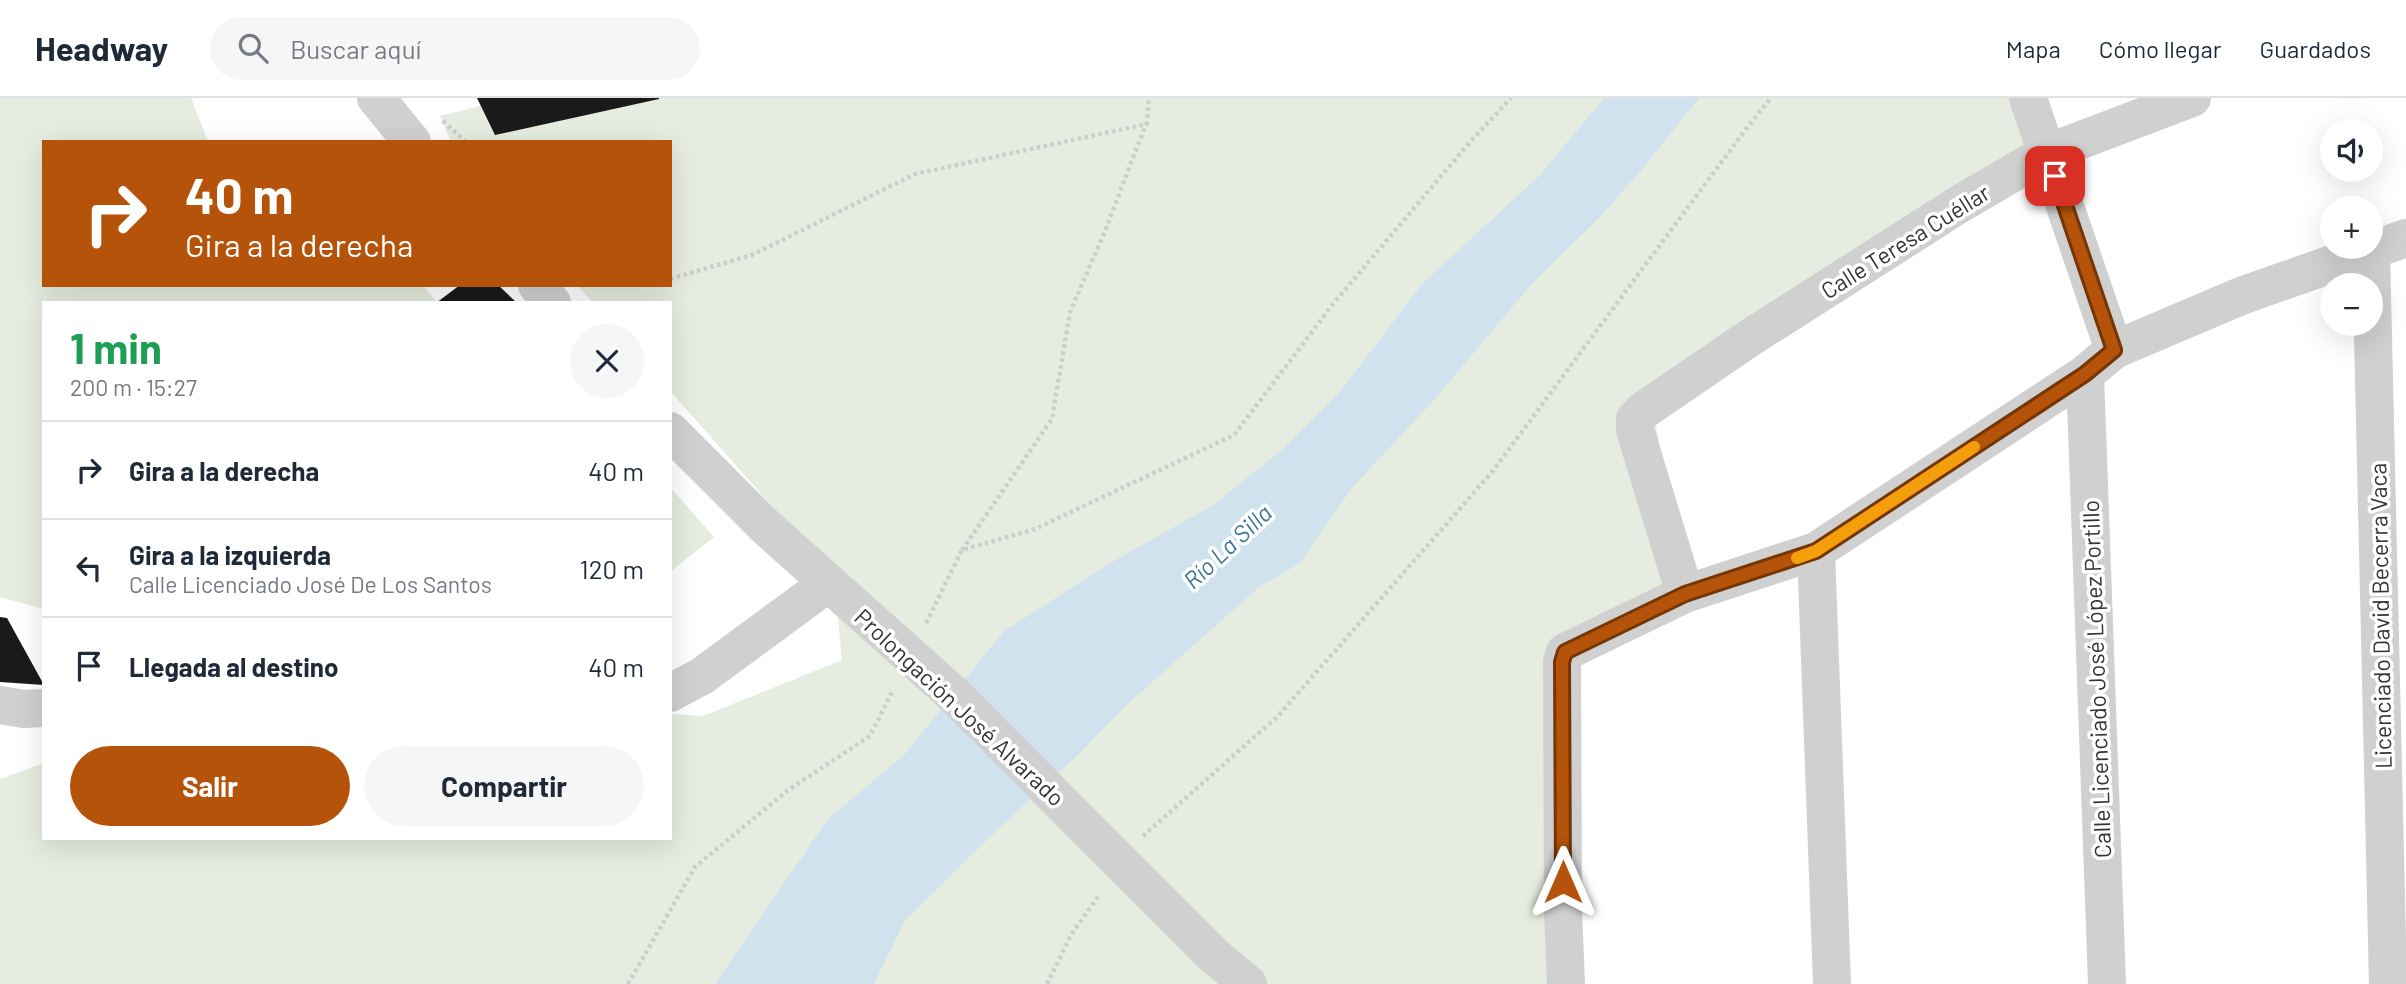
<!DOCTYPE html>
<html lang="es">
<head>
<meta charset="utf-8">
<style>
  :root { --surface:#fff; --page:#f6f6f7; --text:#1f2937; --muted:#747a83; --line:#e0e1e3; --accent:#b45309 }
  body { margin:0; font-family:Barlow,sans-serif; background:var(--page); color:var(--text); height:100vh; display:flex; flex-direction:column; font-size:26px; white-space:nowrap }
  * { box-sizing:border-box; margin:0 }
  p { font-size:23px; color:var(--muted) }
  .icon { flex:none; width:38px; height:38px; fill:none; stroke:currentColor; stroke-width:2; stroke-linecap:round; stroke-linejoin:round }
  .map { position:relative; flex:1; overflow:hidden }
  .side { position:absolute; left:42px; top:203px; width:630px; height:539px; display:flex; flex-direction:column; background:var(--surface); border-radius:0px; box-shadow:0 7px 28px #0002 }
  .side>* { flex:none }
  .guide { position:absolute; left:42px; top:42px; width:630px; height:147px; border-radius:0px; box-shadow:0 7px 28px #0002; background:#b45309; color:#fff; overflow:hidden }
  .buttons { position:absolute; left:2320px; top:21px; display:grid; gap:14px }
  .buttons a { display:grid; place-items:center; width:63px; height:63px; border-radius:50%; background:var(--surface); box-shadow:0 7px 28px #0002; font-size:35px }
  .pin { position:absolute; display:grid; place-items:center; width:60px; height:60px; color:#fff; margin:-30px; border-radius:14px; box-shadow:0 4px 10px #0006 }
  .me { position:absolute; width:77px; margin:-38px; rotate:0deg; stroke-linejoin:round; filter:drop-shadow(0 0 5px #0008) }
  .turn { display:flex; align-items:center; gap:24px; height:147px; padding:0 28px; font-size:32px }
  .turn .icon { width:91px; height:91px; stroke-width:2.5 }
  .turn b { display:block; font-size:49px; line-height:60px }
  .round { display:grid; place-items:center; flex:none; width:74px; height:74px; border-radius:37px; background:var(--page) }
  .headline { display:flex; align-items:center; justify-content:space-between; height:119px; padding:0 28px }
  h1 { font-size:42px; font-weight:700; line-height:52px; color:#1e9e55 }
  .cta { display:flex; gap:14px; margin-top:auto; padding:14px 28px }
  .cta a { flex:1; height:80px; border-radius:42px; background:var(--accent); color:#fff; font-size:28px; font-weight:700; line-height:80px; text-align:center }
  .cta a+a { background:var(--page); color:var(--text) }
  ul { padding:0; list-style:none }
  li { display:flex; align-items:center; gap:21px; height:98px; padding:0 28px; border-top:2px solid var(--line) }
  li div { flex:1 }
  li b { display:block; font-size:26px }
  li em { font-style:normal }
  header { display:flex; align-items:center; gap:42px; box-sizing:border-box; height:98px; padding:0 35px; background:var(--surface); border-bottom:2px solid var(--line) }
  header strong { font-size:33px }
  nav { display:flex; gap:38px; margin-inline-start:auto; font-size:24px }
  .search { width:490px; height:63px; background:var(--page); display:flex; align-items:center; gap:18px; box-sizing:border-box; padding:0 24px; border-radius:38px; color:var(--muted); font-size:26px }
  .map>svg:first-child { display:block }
</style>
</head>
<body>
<header>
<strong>Headway</strong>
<div class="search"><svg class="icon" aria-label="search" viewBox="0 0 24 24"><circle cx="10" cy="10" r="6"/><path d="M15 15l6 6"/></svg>Buscar aquí</div>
<nav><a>Mapa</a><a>Cómo llegar</a><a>Guardados</a></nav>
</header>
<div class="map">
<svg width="2406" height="886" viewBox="0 0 2406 886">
  <rect width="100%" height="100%" fill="#fff"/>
  <!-- green -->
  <path fill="#e6ecdf" d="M 0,0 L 191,0 L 207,41 L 210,44 L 44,44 L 44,187 L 423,187 L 437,205 L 44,205 L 44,511 L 0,499 Z
    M 512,0 L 2034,0 L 2047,55 L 1652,308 L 1687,486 L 1567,560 L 1571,886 L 0,886 L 0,681 L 44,665 L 44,740 L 670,740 L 670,616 L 703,618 L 842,562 L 834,478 L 670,293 L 670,205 L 593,205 L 577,187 L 670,187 L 670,44 L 451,44 L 440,18 Z
    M 670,389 L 714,439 L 670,474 Z"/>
  <!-- water -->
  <path fill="#cfe2ee" d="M 1604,0 L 1699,0 L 1638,76 L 1601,118 L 1529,189 L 1435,301 L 1351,391 L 1300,465 L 1259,489 L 1130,604 L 1076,659 L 995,734 L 905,822 L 874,886 L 715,886 L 828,721 L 905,656 L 1004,533 L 1117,461 L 1212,408 L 1283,351 L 1339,295 L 1422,186 L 1540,77 Z"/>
  <!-- building -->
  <path fill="#1a1a1a" d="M 477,0 L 659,0 L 659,1 L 495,37 Z
    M 460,187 L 498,187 L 517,205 L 436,205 Z
    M 0,519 L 7,520 L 44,587 L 0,584 Z"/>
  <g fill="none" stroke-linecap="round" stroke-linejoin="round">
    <!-- path -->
    <path stroke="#cdcdcd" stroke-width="4.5" stroke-dasharray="3.5 3.5" stroke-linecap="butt" d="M 443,23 L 466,44
      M 670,181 L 752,157 L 915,76 L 1147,26 L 1149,0
      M 962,452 L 1052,321 L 1070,214 L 1105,133 L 1146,26
      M 926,525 L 962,452 L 1035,431 L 1234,337 L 1333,206 L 1470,44 L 1511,0
      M 1143,738 L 1277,619 L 1492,374 L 1746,31 L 1771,0
      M 628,886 L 695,769 L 787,693 L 870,638 L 893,592
      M 1047,886 L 1071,837 L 1100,796"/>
    <!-- minor -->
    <path stroke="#d0d0d0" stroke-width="38" d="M 376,0 L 412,44
      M 2028,0 L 2114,252
      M 2371,151 L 2388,886
      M 537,187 L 552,205
      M 2085,276 L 2107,886
      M 670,333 L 766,429 L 953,596
      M 1816,453 L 1832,886
      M 1685,496 L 1635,332 L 1635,321 L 1644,312 L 1748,241 L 1958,107 L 2047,55 L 2192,0
      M 670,595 L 702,578 L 827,486
      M 0,607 L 24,611 L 44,610
      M 1211,855 L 1248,886
      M 1566,886 L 1563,811 L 1562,564 L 1565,554 L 1685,496 L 1816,453 L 2085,276 L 2114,252 L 2241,198 L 2406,140"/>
    <!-- minor-bridge -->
    <path stroke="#d0d0d0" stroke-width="38" d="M 953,596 L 1211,855"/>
  </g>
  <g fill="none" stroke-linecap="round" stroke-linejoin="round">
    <!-- route casing -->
    <g stroke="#753606" stroke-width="18">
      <path id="route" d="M 1563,784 L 1562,564 L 1565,554 L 1685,496 L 1816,453 L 2085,276 L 2114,252 L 2055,78"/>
    </g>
    <!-- route -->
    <use href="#route" stroke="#b45309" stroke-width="12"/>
    <!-- slow -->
    <path stroke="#f59e0b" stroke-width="12" d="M 1797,460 L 1816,453 L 1974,349"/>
  </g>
  <g text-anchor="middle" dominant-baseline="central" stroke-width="7" stroke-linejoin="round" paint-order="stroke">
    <!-- street labels -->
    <g font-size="23" fill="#333" stroke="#fff">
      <text transform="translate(1905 143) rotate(-32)">Calle Teresa Cuéllar</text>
      <text transform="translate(2380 518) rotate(-91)">Licenciado David Becerra Vaca</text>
      <text transform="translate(2096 581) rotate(-92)">Calle Licenciado José López Portillo</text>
      <text transform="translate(960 609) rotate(43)">Prolongación José Alvarado</text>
    </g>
    <!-- water labels -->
    <g font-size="24" font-style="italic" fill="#3f7597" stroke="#fff">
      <text transform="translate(1227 448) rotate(-43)">Río La Silla</text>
    </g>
  </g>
</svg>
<div class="buttons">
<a><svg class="icon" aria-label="sound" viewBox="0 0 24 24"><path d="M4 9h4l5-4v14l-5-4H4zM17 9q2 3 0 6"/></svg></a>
<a>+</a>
<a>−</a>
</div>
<div class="pin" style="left:2055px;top:78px;background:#d93025"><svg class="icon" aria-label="arrive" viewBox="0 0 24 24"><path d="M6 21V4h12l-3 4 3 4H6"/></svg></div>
<svg class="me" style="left:1563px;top:784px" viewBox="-20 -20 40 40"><path d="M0-17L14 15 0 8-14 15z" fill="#b45309" stroke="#fff" stroke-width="4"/></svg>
<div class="guide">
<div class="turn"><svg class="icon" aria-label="right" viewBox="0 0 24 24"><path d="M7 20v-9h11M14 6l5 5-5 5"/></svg><div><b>40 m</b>Gira a la derecha</div></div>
</div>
<section class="side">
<div class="headline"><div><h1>1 min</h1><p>200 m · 15:27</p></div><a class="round"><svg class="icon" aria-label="close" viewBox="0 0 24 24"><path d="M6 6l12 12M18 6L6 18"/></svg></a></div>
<ul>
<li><svg class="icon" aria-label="right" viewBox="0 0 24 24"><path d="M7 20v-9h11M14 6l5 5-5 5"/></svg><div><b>Gira a la derecha</b></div><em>40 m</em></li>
<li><svg class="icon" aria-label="left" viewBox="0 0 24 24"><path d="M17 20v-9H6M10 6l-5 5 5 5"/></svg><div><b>Gira a la izquierda</b><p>Calle Licenciado José De Los Santos</p></div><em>120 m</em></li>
<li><svg class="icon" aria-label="arrive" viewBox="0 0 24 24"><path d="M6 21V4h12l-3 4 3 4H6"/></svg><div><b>Llegada al destino</b></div><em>40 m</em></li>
</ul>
<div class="cta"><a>Salir</a><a>Compartir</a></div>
</section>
</div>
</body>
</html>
